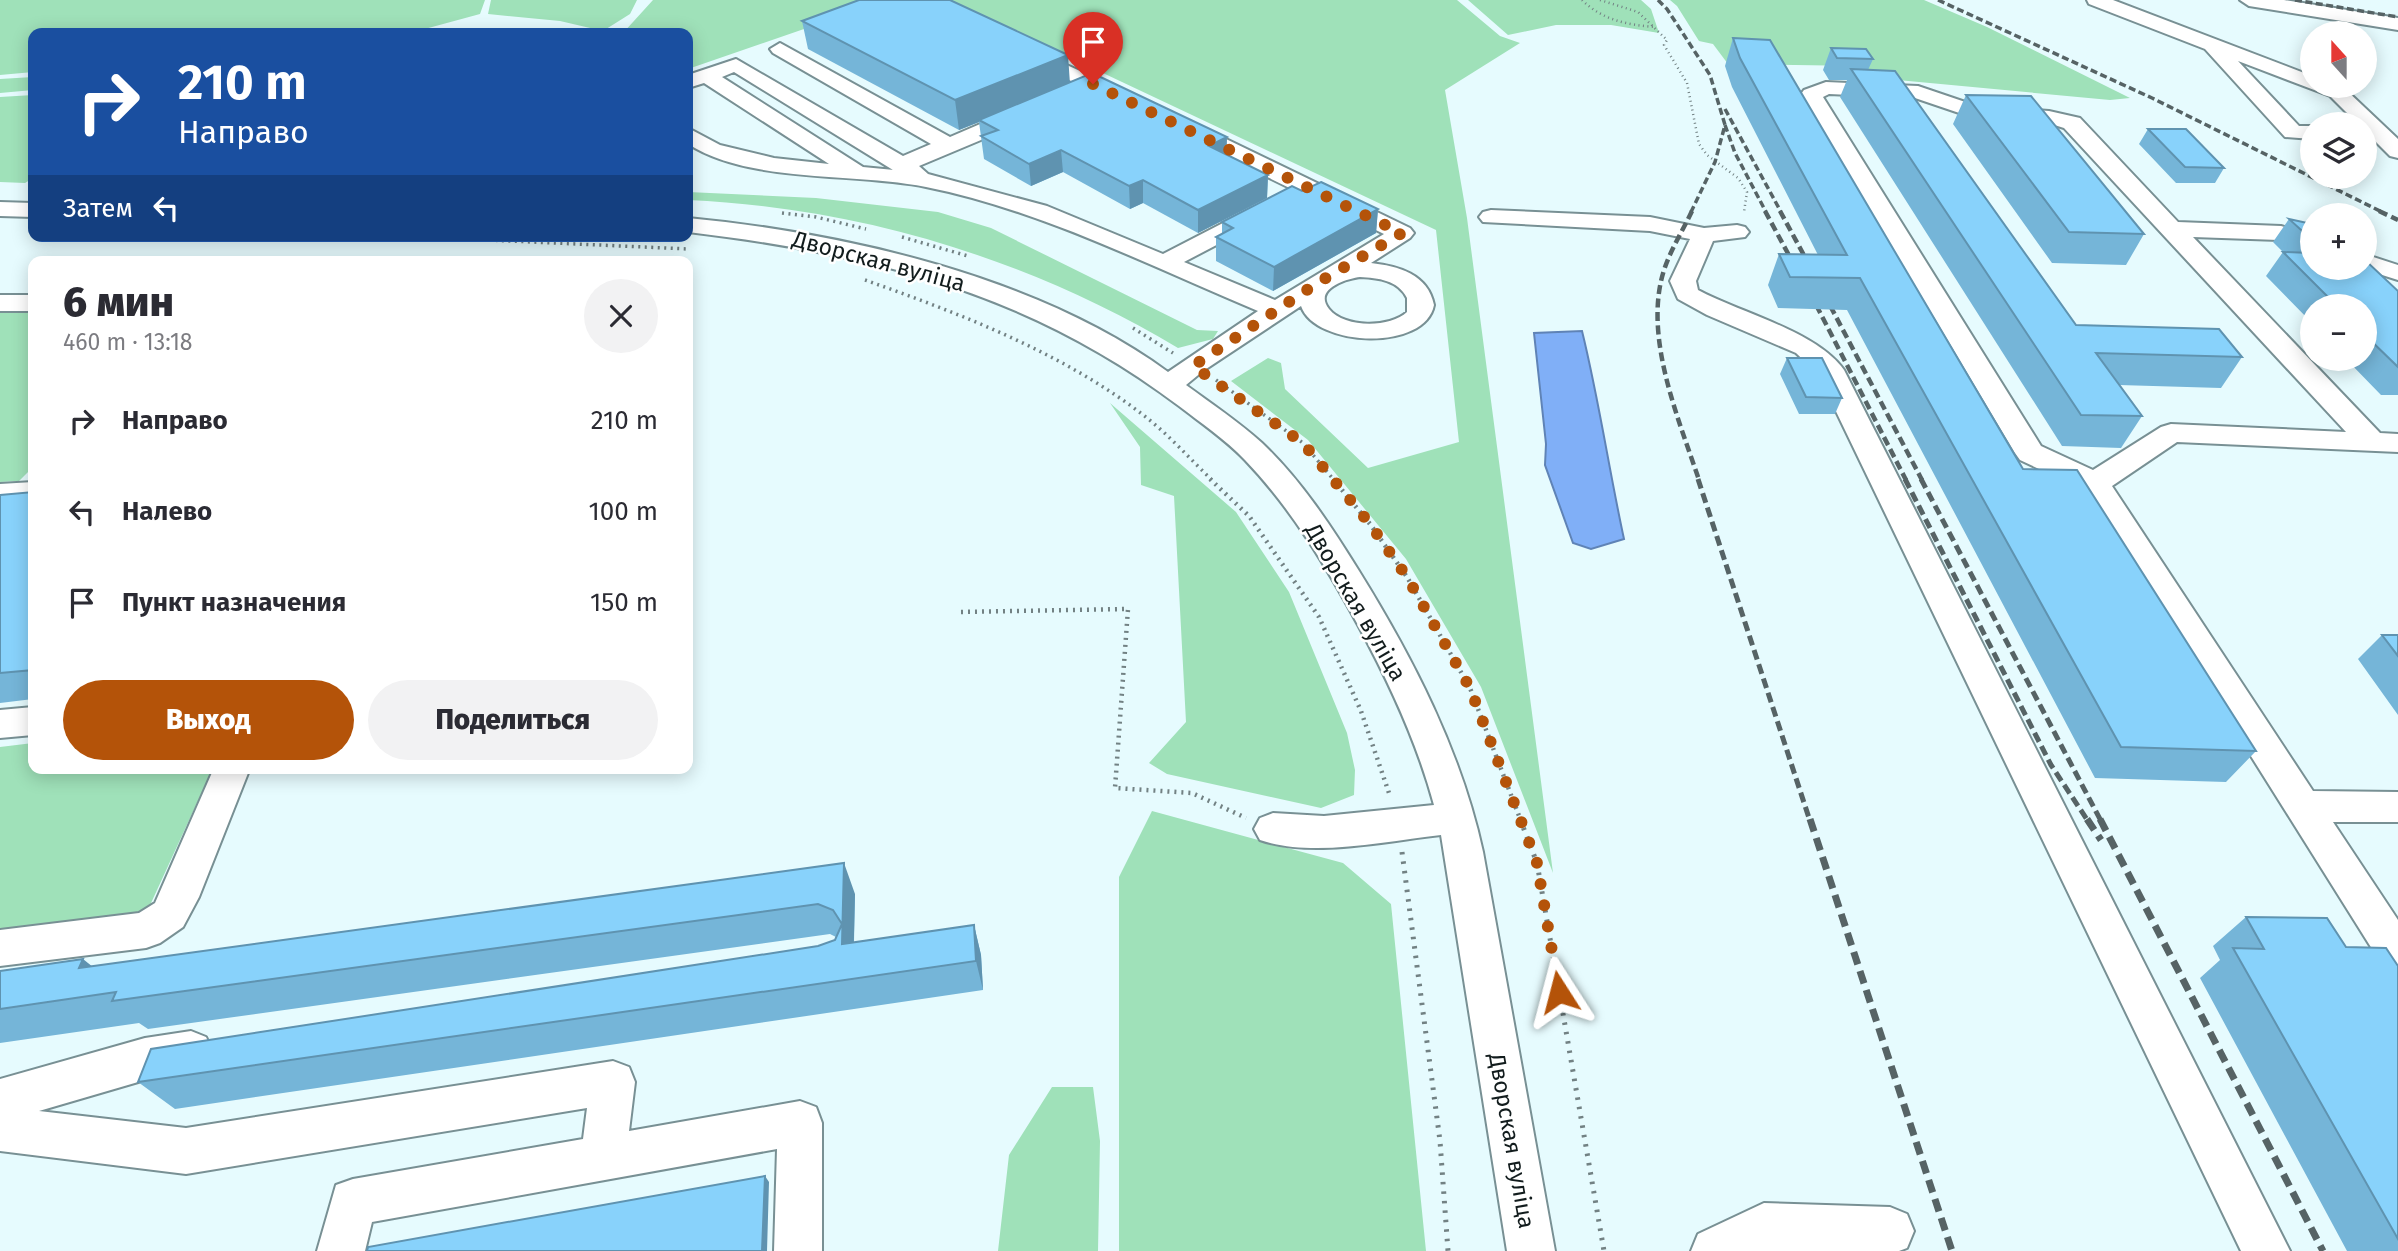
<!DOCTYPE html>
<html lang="ru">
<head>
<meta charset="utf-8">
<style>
  :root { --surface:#fff; --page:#f2f2f3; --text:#2b2b33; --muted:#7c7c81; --accent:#b45309 }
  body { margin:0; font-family:"Fira Sans",sans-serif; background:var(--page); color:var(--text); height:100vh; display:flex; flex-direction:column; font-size:26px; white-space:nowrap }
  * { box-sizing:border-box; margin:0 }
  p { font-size:23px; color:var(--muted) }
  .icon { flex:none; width:38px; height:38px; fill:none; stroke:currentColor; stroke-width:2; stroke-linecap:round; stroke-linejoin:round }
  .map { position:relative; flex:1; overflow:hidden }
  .details { position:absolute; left:28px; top:256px; width:665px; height:518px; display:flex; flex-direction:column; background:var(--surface); border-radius:14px; box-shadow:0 4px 18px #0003 }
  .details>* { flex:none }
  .banner { position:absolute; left:28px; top:28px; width:665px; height:214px; border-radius:14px; box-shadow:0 4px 18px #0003; background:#1a4fa0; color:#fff; overflow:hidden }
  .needle { width:46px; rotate:339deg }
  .fabs { position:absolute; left:2300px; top:21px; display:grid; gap:14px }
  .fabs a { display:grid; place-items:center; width:77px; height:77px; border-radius:50%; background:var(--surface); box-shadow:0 4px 18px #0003; font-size:35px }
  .pin { position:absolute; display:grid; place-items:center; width:60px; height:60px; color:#fff; margin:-72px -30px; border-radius:50% 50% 50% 0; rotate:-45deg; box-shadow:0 0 7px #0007 }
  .pin .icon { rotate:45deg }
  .me { position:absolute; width:77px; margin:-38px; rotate:351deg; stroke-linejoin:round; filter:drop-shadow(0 0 5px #0008) }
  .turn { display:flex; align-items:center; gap:24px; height:147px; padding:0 35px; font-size:32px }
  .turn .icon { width:91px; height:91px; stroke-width:2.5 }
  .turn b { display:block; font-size:49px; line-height:60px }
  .then { display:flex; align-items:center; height:66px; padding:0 35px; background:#0003; gap:14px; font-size:26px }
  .round { display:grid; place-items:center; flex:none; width:74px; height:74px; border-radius:37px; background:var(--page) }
  .overview { display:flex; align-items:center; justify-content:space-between; height:119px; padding:0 35px }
  h1 { font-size:42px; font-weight:800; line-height:52px }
  .action { display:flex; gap:14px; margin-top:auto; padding:14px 35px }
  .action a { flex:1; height:80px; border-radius:42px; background:var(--accent); color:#fff; font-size:28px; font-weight:800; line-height:80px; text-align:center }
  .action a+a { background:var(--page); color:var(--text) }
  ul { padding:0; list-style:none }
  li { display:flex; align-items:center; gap:21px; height:91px; padding:0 35px }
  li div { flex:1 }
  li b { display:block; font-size:26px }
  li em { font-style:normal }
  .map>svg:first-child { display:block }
</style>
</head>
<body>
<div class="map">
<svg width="2398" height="1251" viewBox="0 0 2398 1251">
  <rect width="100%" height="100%" fill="#e6fbfe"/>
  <!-- green -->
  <path fill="#9fe1b9" d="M 0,0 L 485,0 L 480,14 L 410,33 L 33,33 L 33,72 L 0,75 Z
    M 491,0 L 637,0 L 630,14 L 603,31 L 560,21 L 488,14 Z
    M 653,0 L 888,0 L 688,69 L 688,33 L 623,33 Z
    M 948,0 L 1457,0 L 1500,36 L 1520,43 L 1445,90 L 1467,218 L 1553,873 L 1481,687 L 1406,559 L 1308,440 L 1231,381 L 1268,358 L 1281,363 L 1285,389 L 1368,468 L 1459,442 L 1436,230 Z
    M 1468,0 L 1641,0 L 1651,9 L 1659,33 L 1611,25 L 1556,25 L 1508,35 Z
    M 1670,0 L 1924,0 L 1987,27 L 2130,98 L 2110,100 L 1887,79 L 1862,66 L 1728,64 L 1713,44 L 1699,41 L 1677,6 Z
    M 33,77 L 33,90 L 0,93 L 0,79 Z
    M 33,95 L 33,178 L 25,183 L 0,182 L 0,97 Z
    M 688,192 L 816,198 L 938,212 L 991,228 L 1197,330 L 1218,331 L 1213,339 L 1178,348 C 1029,259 861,208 688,200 Z
    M 0,312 L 33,313 L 33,467 L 19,481 L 0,482 Z
    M 1110,403 L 1236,512 L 1289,592 L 1347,733 L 1355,770 L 1354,795 L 1321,808 L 1167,774 L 1149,763 L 1186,722 L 1174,496 L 1141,485 L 1140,447 Z
    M 33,743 L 33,768 L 213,768 L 146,914 L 0,936 L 0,747 Z
    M 1152,811 L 1343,863 L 1391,904 L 1426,1251 L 1119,1251 L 1119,877 Z
    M 1052,1087 L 1093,1087 L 1100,1141 L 1098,1251 L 998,1251 L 1009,1155 Z"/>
  <!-- water -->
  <path fill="#80aff7" stroke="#5f83b6" stroke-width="2" d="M 1582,331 C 1599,400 1609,470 1624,539 L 1591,549 L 1573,543 L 1545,465 L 1546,444 L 1534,333 Z"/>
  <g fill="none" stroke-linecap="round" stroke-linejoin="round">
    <!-- minor casing -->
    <g stroke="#789094" stroke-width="4">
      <path id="minor" d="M 2087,0 L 2113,0 L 2312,76 L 2312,86 L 2344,88 L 2398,139 L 2398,158 L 2390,156 L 2364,130 L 2364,124 L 2358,124 L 2330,96 L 2238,61 L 2299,126 L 2312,126 L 2312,139 L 2285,137 L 2205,49 L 2089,4 Z
        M 2240,0 L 2284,0 L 2398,18 L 2398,30 L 2249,6 Z
        M 780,43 L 950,137 L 1015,109 L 1031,109 L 1034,114 L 1031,119 L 919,166 L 928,174 L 1047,206 L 1163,254 L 1252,208 L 1268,208 L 1272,213 L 1268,218 L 1184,262 L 1275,300 L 1384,234 L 1179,134 L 1176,129 L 1179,124 L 1195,124 L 1410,228 L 1414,233 L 1410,238 L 1371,263 C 1398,266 1428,274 1434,305 C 1425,352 1315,347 1301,306 L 1203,371 L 1186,385 C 1212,404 1239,422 1262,443 C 1301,480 1331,526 1359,571 C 1413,658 1461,751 1483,852 L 1555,1251 L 1507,1251 L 1441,835 C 1386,841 1312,858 1260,840 L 1254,829 L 1260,818 L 1273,813 L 1324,816 L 1434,805 C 1417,742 1389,682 1358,625 C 1326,566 1291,508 1245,460 C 1225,439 1201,423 1179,406 C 1028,292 872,254 688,232 L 688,218 C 845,233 1039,277 1168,372 L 1258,311 C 1150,266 1041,210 926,187 C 854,172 751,184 688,144 L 688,128 L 720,145 L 774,158 L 829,164 L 704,83 L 688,88 L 688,75 L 736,59 L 903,156 L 931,144 L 773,53 L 770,49 ZM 734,72 L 893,170 L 894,170 L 863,167 L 722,77 ZM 1360,277 C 1378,278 1398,280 1407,298 L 1407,312 C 1390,328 1344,328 1329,309 C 1313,289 1346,279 1360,277 Z
        M 1029,48 L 1100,80 L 1103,84 L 1100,88 L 1086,88 L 1022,58 L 1019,54 L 1022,50 Z
        M 1826,82 L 1918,86 L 1977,106 L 2049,111 L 2080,118 L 2178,222 L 2281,226 L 2312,235 L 2312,250 L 2279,240 L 2193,237 L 2380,433 L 2398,434 L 2398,452 L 2177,442 L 2112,486 L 2313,791 L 2398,792 L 2398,822 L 2333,822 L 2398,920 L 2398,973 L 2384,968 L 2084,490 L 2020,460 L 2015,453 L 1801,94 L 1804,90 ZM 1829,94 L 1915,98 L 1974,118 L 2048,123 L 2064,128 L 2346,432 L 2171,424 L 2161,427 L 2093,470 L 2041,446 L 1823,97 Z
        M 0,202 L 33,203 L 33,217 L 0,216 Z
        M 1491,210 L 1650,217 L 1704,228 L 1737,225 L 1745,227 L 1749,232 L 1745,237 L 1713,241 L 1696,281 L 1698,290 C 1741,313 1816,331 1844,370 L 2290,1251 L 2241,1251 L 1818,374 L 1796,353 L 1707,315 L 1678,299 L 1670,281 L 1690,239 L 1650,231 L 1483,222 L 1479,217 L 1483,212 Z
        M 2364,254 L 2398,265 L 2398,280 L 2360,268 L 2364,268 Z
        M 0,295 L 33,295 L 33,311 L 0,311 Z
        M 33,482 L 33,502 L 0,504 L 0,484 Z
        M 33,707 L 33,735 L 0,738 L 0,710 Z
        M 214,768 L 250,768 L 199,897 L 183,927 L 160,943 L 146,948 L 0,966 L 0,930 L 139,913 L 155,903 Z
        M 191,1031 L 206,1037 L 213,1052 L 206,1067 L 191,1073 L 145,1080 L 39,1111 L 186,1128 L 613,1061 L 629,1067 L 635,1082 L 629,1131 L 800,1101 L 816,1107 L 822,1123 L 822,1251 L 774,1251 L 777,1149 L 372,1222 L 365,1251 L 317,1251 L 336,1185 L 353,1179 L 583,1139 L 587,1108 L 186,1174 L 0,1151 L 0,1079 L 145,1038 Z
        M 1764,1203 L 1890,1207 L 1907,1214 L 1914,1231 L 1907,1248 L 1899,1251 L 1691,1251 L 1698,1234 Z"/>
    </g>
    <!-- path-far3 -->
    <path stroke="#728183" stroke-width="2.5" stroke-dasharray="1 3.5" stroke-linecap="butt" d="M 1582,0 C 1602,20 1628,25 1655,27
      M 1600,0 L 1638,12 L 1667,40 L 1664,45 L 1687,83 L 1699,144 L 1707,155 L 1738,178 L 1747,192 L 1744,212"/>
    <!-- path-far2 -->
    <path stroke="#728183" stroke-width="3.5" stroke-dasharray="2 4.5" stroke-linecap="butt" d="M 782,213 L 816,217 L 866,229
      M 398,236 L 688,249
      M 902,237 L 968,256
      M 865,280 C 961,314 1066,354 1147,418 C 1170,436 1191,460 1212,480
      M 1133,328 L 1173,353
      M 1216,380 L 1303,443 L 1334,480"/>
    <!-- path-far1 -->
    <path stroke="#728183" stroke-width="4.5" stroke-dasharray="2 5" stroke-linecap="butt" d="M 1210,479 L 1249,516 L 1319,617 L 1361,711 L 1390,796
      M 1333,479 L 1370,524 L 1407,577 L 1470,688 L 1521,821
      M 961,612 L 1128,609 L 1115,788 L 1192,793 L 1246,818"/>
    <!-- path -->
    <path stroke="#728183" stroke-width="5" stroke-dasharray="2.5 7" stroke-linecap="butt" d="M 1520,819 L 1537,863 L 1604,1251
      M 1402,852 L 1440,1141 L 1448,1251"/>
    <!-- minor -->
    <use href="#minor" fill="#fff" fill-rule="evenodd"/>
    <!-- rail-far3 -->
    <path stroke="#566365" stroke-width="3.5" stroke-dasharray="7 3.5" stroke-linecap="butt" d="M 1658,0 L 1667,9 L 1710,75 L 1725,125 L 1715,162 L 1691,212
      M 1938,0 L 2152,98 L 2382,212
      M 2295,0 L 2398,17
      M 1725,109 L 1781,212
      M 1725,125 L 1735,153 L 1766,212"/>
    <!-- rail-far2 -->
    <path stroke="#566365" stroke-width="4.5" stroke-dasharray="9 4.5" stroke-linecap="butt" d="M 1692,211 C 1683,230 1671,249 1664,270 C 1643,336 1678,417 1699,480
      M 1765,211 L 1798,272
      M 1780,211 L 1813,272
      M 2379,211 L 2398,220
      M 1810,293 L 1906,480
      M 1824,294 L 1922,480"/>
    <!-- rail-far1 -->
    <path stroke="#566365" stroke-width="5" stroke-dasharray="10 5" stroke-linecap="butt" d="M 1698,479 L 1810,821
      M 1905,479 L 2051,765 L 2088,821
      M 1921,479 L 2101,821"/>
    <!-- rail -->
    <path stroke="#566365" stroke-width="7" stroke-dasharray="13 7" stroke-linecap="butt" d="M 1810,819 L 1952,1251
      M 2087,819 L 2101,840
      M 2100,819 L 2323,1251"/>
  </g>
  <!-- wall -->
  <path fill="#75b5d8" d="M 802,21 L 1070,82 L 1227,137 L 1226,154 L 1268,175 L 1267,198 L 1198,233 L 1143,203 L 1130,209 L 1063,172 L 1031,186 L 984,159 L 979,122 L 959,130 L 808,49 Z
    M 1733,38 L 2023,469 L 2256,751 L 2226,782 L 2095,778 L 1847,310 L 1778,308 L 1768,285 L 1779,254 L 1818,255 L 1732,87 L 1725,66 Z
    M 1831,48 L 1873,59 L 1868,70 L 2076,325 L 2242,357 L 2221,388 L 2119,385 L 2142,416 L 2121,448 L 2062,446 L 1840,97 L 1847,80 L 1829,80 L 1823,70 Z
    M 1966,95 L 2144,234 L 2126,265 L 2052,263 L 1953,124 Z
    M 2148,129 L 2224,168 L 2215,183 L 2176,183 L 2139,144 Z
    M 1302,191 L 1378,209 L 1376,233 L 1273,291 L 1216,261 L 1216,237 L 1222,234 L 1222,222 Z
    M 2289,219 L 2312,224 L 2312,268 L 2398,291 L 2398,395 L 2381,395 L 2346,359 L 2364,359 L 2364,306 L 2312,306 L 2312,323 L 2266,276 L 2283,252 L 2273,242 Z
    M 1787,358 L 1842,398 L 1835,414 L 1799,414 L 1780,374 Z
    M 33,492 L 33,699 L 0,703 L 0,495 Z
    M 2382,635 L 2398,635 L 2398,715 L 2358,659 Z
    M 855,894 L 854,942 L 974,925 L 981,955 L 983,990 L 175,1109 L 138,1082 L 818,946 L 835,940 L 836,937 L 830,934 L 148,1029 L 139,1023 L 0,1043 L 0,971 L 91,966 Z
    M 2246,917 L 2346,947 L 2398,966 L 2398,1251 L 2347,1251 L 2200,978 L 2220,960 L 2213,946 Z"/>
  <!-- shaded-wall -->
  <path fill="#5f93b0" d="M 1068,55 L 1070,84 L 979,120 L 979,122 L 959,130 L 955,100 Z
    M 1227,137 L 1226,160 L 1209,146 Z
    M 1061,150 L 1063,172 L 1031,186 L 1029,164 Z
    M 1268,175 L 1267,198 L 1198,233 L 1198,210 Z
    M 1143,180 L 1143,203 L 1130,209 L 1129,186 Z
    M 1378,209 L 1376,233 L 1273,291 L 1274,267 Z
    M 844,863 L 855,894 L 853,973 L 842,944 Z
    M 974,925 L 981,955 L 983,990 L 976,961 Z
    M 83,959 L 119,988 L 116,992 L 79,968 Z
    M 765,1176 L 769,1182 L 767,1251 L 762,1251 Z"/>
  <!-- building -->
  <path fill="#88d2fb" stroke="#5f93b0" stroke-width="2" d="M 859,0 L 950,0 L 1068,55 L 955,100 L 802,21 Z
    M 1733,38 L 1770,40 L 2023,469 L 2077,470 L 2256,751 L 2121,747 L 1860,278 L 1790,277 L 1779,254 L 1847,255 L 1740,58 Z
    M 1831,48 L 1866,49 L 1873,59 L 1837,58 Z
    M 1851,69 L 1895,71 L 2076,325 L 2219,329 L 2242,357 L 2096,353 L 2142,416 L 2081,415 Z
    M 1092,73 L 1227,137 L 1209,146 L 1268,175 L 1198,210 L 1143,180 L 1129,186 L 1061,150 L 1029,164 L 981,136 L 998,130 L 979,120 Z
    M 1966,95 L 2031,96 L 2144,234 L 2069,232 Z
    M 2148,129 L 2186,129 L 2224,168 L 2185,167 Z
    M 1321,182 L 1378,209 L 1274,267 L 1216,237 L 1233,228 L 1222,222 L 1292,186 L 1302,191 Z
    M 2289,219 L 2312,224 L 2312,240 Z
    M 2283,252 L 2312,253 L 2312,268 L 2364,268 L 2364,259 L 2398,291 L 2398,367 L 2364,334 L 2364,306 L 2337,306 Z
    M 1787,358 L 1822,358 L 1842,398 L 1806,397 Z
    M 33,492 L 33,670 L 0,673 L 0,495 Z
    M 2382,635 L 2398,635 L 2398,656 Z
    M 844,863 L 842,944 L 974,925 L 976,961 L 138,1082 L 151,1049 L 818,946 L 835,940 L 842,924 L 833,910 L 818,904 L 112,1001 L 116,992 L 0,1009 L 0,971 L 83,959 L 79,968 Z
    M 2246,917 L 2327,918 L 2346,947 L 2386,948 L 2398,966 L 2398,1239 L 2233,948 L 2264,949 Z
    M 765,1176 L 762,1251 L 367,1251 L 368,1247 Z"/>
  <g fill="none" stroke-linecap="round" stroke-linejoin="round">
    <!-- route -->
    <path stroke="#b45309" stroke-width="12" stroke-dasharray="0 21.6" d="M 1093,84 L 1402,233 L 1319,282 L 1193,366 L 1303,443 L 1370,524 L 1407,577 L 1470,688 L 1537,863 L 1559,992"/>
  </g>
  <g text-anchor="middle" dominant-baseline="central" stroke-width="5" stroke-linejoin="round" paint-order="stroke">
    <!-- street labels -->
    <g font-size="23" fill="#121c1d" stroke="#fff">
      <text transform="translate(879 261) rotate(15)">Дворская вуліца</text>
      <text transform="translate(1356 602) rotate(60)">Дворская вуліца</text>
      <text transform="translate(1512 1141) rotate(80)">Дворская вуліца</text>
    </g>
  </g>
</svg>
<div class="fabs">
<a><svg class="needle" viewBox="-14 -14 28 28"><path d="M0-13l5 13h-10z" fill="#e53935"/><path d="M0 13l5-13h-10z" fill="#7c7c81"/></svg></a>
<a><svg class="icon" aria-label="layers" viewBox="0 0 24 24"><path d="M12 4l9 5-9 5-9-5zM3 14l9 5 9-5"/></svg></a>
<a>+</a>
<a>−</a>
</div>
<div class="pin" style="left:1093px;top:84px;background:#d93025"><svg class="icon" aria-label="arrive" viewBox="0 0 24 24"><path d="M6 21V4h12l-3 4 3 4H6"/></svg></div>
<svg class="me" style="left:1559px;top:992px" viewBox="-20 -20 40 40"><path d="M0-17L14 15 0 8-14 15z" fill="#b45309" stroke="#fff" stroke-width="4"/></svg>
<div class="banner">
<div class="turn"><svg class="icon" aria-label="right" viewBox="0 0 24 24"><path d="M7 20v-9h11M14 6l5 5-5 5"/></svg><div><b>210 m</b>Направо</div></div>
<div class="then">Затем<svg class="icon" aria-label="left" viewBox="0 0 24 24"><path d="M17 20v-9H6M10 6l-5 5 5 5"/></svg></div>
</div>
<section class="details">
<div class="overview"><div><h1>6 мин</h1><p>460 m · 13:18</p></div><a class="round"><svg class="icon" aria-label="close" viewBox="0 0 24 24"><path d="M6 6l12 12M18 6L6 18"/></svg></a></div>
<ul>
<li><svg class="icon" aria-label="right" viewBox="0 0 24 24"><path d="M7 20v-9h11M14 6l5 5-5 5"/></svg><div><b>Направо</b></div><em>210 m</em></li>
<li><svg class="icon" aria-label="left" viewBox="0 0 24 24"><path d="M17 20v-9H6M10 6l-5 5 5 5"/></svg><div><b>Налево</b></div><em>100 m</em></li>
<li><svg class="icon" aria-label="arrive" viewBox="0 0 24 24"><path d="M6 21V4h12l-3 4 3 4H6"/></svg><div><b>Пункт назначения</b></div><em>150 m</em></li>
</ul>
<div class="action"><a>Выход</a><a>Поделиться</a></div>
</section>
</div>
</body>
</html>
